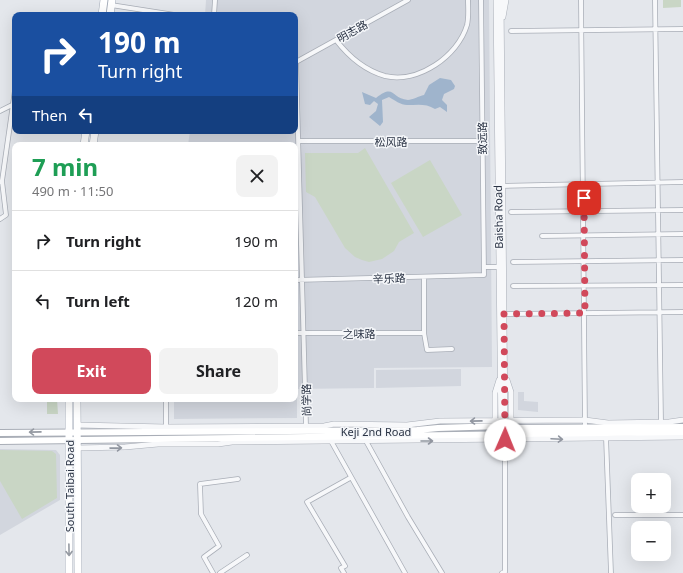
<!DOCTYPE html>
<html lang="en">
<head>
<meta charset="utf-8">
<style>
  :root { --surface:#fff; --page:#f2f2f2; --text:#202124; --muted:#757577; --line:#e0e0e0; --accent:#d1495b }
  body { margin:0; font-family:"Noto Sans","Noto Sans SC",sans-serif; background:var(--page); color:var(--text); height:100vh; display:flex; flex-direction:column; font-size:15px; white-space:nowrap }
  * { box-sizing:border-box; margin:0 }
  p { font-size:13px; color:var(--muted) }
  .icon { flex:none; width:22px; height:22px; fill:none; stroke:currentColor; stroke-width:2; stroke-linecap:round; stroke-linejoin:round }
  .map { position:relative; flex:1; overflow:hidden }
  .details { position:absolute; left:12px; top:142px; width:286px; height:260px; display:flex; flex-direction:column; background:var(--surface); border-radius:8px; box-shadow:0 4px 16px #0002 }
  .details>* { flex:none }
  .hud { position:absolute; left:12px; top:12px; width:286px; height:122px; border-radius:8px; box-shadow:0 4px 16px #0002; background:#1a4fa0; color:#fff; overflow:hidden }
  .buttons { position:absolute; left:631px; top:473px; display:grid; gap:8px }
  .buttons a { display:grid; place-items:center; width:40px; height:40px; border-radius:8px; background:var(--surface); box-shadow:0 4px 16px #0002; font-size:20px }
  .pin { position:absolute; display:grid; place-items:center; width:34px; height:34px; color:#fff; margin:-17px; border-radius:8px; box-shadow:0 2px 6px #0006 }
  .me { position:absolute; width:44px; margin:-22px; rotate:1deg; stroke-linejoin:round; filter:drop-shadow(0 0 3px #0008) }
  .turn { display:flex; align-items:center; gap:14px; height:84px; padding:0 20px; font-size:18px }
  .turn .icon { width:52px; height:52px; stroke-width:2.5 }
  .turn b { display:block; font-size:28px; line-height:34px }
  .then { display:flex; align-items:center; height:38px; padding:0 20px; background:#0003; gap:8px; font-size:15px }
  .round { display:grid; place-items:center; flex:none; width:42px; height:42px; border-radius:8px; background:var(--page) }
  .headline { display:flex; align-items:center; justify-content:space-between; height:68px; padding:0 20px }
  h1 { font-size:24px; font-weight:700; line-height:30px; color:#1e9e55 }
  .button { display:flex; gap:8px; margin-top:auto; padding:8px 20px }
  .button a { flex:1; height:46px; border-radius:8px; background:var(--accent); color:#fff; font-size:16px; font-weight:700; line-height:46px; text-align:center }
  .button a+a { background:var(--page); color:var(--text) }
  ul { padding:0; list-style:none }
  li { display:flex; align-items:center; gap:12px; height:60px; padding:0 20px; border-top:1px solid var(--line) }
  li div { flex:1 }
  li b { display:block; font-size:15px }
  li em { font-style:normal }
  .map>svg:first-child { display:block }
</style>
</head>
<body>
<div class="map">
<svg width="683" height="573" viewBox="0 0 683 573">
  <rect width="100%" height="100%" fill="#e4e7ec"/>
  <!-- built -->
  <path fill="#d2d6de" d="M 206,0 L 489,0 L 492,367 L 374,368 L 374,388 L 297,389 L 297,418 L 174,419 L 174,399 L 295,399 L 295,145 L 188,145 L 190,131 L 295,131 L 295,15 L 205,15 Z
    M 461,369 L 461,386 L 376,388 L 376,370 Z
    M 518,392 L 524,392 L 524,401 L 538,402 L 538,412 L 518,410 Z
    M 0,449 L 56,450 L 60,455 L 60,500 L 0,535 Z"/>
  <!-- green -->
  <path fill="#c9d6c5" d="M 663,0 L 681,0 L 681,7 L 663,8 Z
    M 365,148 L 414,233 L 399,242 L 394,251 L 382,259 L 369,262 L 362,260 L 355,257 L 345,248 L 315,197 L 306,192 L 305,153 L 358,153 Z
    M 430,160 L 462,215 L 423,237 L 391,183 Z
    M 47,399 L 57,399 L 58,414 L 47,414 Z
    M 0,450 L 52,451 L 56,454 L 57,498 L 22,519 L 0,481 Z"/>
  <!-- water -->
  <path fill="#9fb4cc" d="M 440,78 L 451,80 L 455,86 L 454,89 L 444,94 L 442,100 L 447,105 L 447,112 L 440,107 L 435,109 C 426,103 417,105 407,105 C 401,105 394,100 389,97 L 382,100 L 383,122 L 380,126 L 369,117 L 376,111 L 378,104 L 374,101 L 370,105 L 365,104 L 362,92 L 376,98 C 395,83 391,99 408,100 C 412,100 419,96 424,95 L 429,85 Z"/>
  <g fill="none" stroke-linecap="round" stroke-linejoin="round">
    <!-- minor casing -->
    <g stroke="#a9aeb7" stroke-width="5.5">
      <path id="minor" d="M 581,0 L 585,428
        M 655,0 L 661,422
        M 111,5 L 175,15
        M 214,15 L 215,0
        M 511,31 L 683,29
        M 336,40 C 349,57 364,70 385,76 C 418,84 458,56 467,25 C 469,17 468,8 468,0
        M 0,111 L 12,105
        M 299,141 L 482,141
        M 0,182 L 2,181 L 15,90
        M 501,186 L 683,182
        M 511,212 L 683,210
        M 0,219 L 6,215 L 2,181
        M 542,236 L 683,234
        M 513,262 L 683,260
        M 484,267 L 499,267
        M 424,277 L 424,333 L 427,350 L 452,349
        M 295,280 L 484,275 L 481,0
        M 513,286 L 683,285
        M 504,314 L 683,312
        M 295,333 L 424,333
        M 166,399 L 166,429
        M 306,426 L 296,62 L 408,0
        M 606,437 L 611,573
        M 331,441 L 405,573
        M 366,441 L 408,517 L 442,573
        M 615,515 L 683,515
        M 213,573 L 204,557 L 219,546 L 201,514 L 200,484 L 238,479
        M 220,573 L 247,555
        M 344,573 L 341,568 L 345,566 L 307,502 L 350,478
        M 502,573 L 505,572 L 505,437"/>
    </g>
    <!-- tertiary casing -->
    <g stroke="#a9aeb7" stroke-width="6">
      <path id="tertiary" d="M 496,0 L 501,434
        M 501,0 L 505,431
        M 503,17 L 506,0
        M 507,380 L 511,392 L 511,420
        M 495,420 L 495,393 L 499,380
        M 77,425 L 166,427 L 324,426 L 334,424 L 407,425 L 440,421 L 585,420 L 608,423 L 669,422 L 683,420
        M 77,448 L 125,447 L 158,444 L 218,444 L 232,442 L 683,437"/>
    </g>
    <!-- secondary casing -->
    <g stroke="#a9aeb7" stroke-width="8">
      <path id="secondary" d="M 0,433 L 417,430 L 438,428 L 501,426 L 505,428 L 683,427
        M 0,441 L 683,432"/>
    </g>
    <!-- primary casing -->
    <g stroke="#a3abb8" stroke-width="8">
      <path id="primary" d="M 102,15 L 104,0
        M 110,15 L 112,0
        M 84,145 L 86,131
        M 93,145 L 95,131
        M 69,399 L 69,573
        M 77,399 L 78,573"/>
    </g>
    <!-- minor -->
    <use href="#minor" stroke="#f7f8fa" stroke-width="4"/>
    <!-- tertiary -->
    <use href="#tertiary" stroke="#f7f8fa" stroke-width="5"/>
    <!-- secondary -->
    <use href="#secondary" stroke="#fff" stroke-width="6"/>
    <!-- primary -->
    <use href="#primary" stroke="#fff" stroke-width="7"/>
  </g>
  <!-- one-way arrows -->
  <defs><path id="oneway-shaft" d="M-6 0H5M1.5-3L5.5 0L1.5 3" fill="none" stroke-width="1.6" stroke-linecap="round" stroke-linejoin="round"/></defs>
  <g stroke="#9196a0">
    <use href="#oneway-shaft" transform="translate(476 421) rotate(179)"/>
    <use href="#oneway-shaft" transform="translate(557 439) rotate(3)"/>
    <use href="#oneway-shaft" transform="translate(427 441)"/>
    <use href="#oneway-shaft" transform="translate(116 448) rotate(-1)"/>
  </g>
  <g stroke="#959aa2">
    <use href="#oneway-shaft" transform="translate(35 432) rotate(179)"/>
    <use href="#oneway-shaft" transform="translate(69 550) rotate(89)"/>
  </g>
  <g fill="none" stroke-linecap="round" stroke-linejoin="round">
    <!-- route -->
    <path stroke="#d1495b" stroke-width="7" stroke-dasharray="0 12.6" d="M 505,440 L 504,314 L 585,313 L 584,198"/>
  </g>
  <g text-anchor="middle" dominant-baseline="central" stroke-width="3" stroke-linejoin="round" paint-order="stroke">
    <!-- street labels -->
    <g font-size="11" fill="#2b3445" stroke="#f4f6f9">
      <text transform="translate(352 31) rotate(-29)">明志路</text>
      <text transform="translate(482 138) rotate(-91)">致远路</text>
      <text x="391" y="141">松风路</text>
      <text transform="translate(498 217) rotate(-91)">Baisha Road</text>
      <text transform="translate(389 278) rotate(-2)">辛乐路</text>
      <text x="359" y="333">之味路</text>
      <text transform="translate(306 400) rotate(-91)">尚学路</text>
      <text x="376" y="431">Keji 2nd Road</text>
      <text transform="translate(69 486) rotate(-90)">South Taibai Road</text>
    </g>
  </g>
</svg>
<div class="buttons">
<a>+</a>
<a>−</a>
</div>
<div class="pin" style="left:584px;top:198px;background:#d93025"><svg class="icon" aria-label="arrive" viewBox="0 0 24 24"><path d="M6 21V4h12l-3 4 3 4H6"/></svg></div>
<svg class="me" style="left:505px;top:440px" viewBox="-20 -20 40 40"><circle r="19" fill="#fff"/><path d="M0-13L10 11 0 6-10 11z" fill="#d1495b"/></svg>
<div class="hud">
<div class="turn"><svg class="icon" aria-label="right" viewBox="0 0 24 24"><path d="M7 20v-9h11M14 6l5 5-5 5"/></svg><div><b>190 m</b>Turn right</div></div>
<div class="then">Then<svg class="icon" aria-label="left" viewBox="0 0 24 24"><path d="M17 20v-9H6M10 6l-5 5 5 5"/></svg></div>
</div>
<section class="details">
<div class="headline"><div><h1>7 min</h1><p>490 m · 11:50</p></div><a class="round"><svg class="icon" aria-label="close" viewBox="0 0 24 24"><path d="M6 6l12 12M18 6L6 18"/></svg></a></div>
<ul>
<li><svg class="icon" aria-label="right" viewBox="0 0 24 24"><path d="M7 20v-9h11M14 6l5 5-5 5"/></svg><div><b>Turn right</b></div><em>190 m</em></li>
<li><svg class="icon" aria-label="left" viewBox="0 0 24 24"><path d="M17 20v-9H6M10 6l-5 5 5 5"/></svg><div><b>Turn left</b></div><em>120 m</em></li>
</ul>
<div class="button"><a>Exit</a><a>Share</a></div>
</section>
</div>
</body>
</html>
